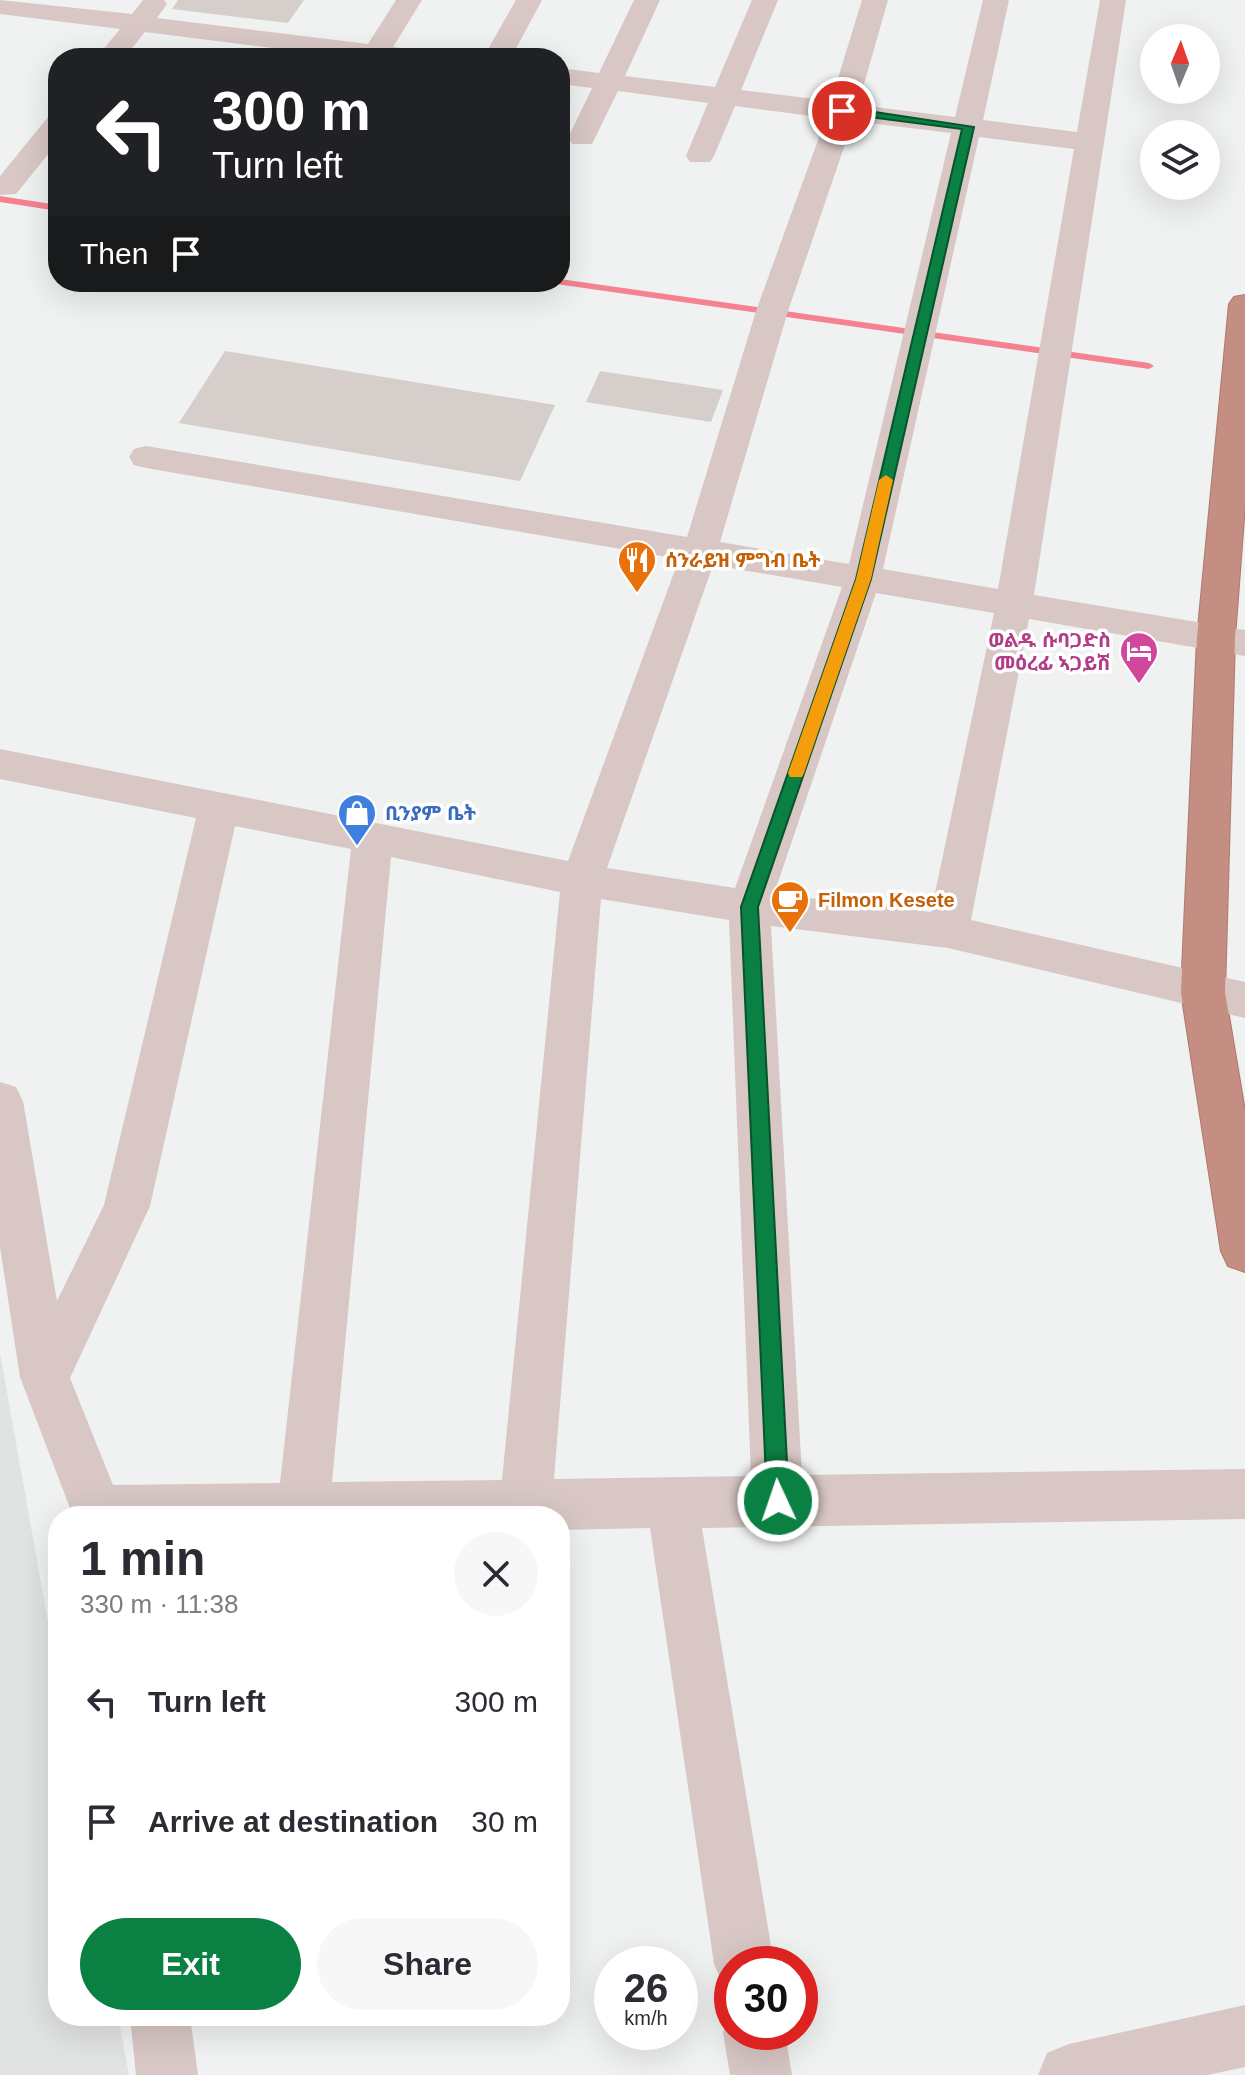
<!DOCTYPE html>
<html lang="en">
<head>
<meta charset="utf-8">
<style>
  :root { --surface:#fff; --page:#f7f7f7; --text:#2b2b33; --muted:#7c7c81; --accent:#0b8043 }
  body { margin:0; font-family:Arial,"Noto Sans Ethiopic",sans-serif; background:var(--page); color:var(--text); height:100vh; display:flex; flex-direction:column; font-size:30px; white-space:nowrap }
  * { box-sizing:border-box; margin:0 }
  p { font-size:26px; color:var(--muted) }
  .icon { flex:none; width:44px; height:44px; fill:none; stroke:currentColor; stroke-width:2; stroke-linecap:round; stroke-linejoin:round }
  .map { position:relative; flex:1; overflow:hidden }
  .drawer { position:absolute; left:48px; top:1506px; width:522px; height:520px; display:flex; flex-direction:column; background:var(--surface); border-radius:32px; box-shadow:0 8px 32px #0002 }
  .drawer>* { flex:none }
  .hud { position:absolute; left:48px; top:48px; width:522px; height:244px; border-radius:32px; box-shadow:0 8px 32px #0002; background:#202124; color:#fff; overflow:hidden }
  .needle { width:52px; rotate:2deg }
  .fabs { position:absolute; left:1140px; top:24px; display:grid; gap:16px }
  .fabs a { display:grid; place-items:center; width:80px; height:80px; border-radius:50%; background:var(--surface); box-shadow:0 8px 32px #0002; font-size:40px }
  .speed { position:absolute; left:594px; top:1946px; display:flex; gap:16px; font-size:40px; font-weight:700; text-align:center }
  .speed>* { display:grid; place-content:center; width:104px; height:104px; border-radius:50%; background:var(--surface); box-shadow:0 8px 32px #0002; line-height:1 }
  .speed small { font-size:20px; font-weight:400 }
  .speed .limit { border:12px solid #d22; background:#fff; color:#111 }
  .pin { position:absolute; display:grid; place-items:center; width:68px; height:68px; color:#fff; margin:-34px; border:4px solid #fff; border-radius:50%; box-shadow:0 2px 8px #0007 }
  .me { position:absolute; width:88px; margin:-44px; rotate:357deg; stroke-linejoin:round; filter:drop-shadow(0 0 6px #0008) }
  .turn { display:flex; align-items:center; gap:28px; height:168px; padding:0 32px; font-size:36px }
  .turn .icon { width:104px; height:104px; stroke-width:2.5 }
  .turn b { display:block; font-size:56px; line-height:68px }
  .then { display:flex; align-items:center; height:76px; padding:0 32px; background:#0003; gap:16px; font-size:30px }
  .round { display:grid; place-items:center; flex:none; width:84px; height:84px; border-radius:42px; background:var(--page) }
  .overview { display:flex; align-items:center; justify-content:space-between; height:136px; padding:0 32px }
  h1 { font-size:48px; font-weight:600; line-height:60px }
  .cta { display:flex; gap:16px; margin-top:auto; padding:16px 32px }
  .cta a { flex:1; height:92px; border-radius:48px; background:var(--accent); color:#fff; font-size:32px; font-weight:600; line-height:92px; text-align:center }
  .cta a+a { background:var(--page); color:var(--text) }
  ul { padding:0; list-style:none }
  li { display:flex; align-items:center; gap:24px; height:120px; padding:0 32px }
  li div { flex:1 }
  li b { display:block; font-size:30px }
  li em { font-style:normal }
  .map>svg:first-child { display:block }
</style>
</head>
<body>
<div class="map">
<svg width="1245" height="2075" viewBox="0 0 1245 2075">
  <rect width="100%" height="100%" fill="#eff2f1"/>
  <!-- education -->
  <path fill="#e1e3e2" d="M 0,1353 L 58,1678 L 58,2016 L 118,2016 L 129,2075 L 0,2075 Z"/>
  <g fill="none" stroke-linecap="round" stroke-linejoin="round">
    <!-- stream -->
    <path fill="#f68290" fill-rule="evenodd" d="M 0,196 L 58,205 L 58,211 L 0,202 Z
      M 560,279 L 1149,363 L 1154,366 L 1149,369 L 556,284 L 554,282 L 560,282 Z"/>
  </g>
  <!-- building -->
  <path fill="#d5cecb" d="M 178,0 L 304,0 L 288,23 L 172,9 Z
    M 225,351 L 555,405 L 520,481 L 179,423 Z
    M 600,371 L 723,390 L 711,422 L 586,402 Z"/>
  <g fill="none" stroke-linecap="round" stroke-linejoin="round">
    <!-- highway casing -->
    <g stroke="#af7a6d" stroke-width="2">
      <path id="highway" d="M 1245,295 L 1245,505 L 1235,638 L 1225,992 L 1245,1111 L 1245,1272 L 1228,1266 L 1221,1251 L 1181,992 L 1197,638 L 1229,304 L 1234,297 Z"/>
    </g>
    <!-- minor -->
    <path fill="#d8c7c4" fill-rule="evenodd" d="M 0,0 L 132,14 L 143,0 L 164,0 L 167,4 L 157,18 L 368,44 L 396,0 L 422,0 L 393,47 L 428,52 L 432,58 L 353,58 L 145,32 L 124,58 L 96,58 L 120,29 L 0,14 Z
      M 516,0 L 542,0 L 511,58 L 483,58 Z
      M 634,0 L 660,0 L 625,76 L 715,87 L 752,0 L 778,0 L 741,90 L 831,101 L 862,0 L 888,0 L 858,105 L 955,117 L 983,0 L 1009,0 L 983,120 L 1077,132 L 1100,0 L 1126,0 L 1034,595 L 1245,630 L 1245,656 L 1029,619 L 971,920 L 1245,982 L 1245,1018 L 948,948 L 771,926 L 802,1475 L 1245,1469 L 1245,1519 L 702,1528 L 774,1964 L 732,1964 L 732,1989 L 723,1985 L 714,1964 L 650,1528 L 560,1530 L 560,1516 L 73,1516 L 20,1377 L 0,1247 L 0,1082 L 16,1087 L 23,1101 L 57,1301 L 104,1205 L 196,818 L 0,779 L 0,749 L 568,861 L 679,559 L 146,468 L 134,465 L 129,457 L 134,449 L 146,446 L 687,537 L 756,311 L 826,118 L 735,106 L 714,156 L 710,162 L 690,162 L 686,156 L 708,103 L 618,91 L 592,144 L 572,144 L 568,138 L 592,88 L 560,84 L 560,68 L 599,73 ZM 853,121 L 951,133 L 849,564 L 720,542 L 788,311 ZM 979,137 L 1074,149 L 998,589 L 883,569 ZM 713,565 L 842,587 L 735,888 L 607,868 ZM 876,593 L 994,613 L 931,912 L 774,894 ZM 235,826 L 351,849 L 280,1483 L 113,1485 L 70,1378 L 150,1206 ZM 391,857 L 560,892 L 502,1480 L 332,1482 ZM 601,899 L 729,920 L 751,1476 L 554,1479 Z
      M 58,115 L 58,142 L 16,194 L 0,195 L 0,176 L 48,117 Z
      M 1245,2005 L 1245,2067 L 1207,2075 L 1038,2075 L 1047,2053 L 1069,2044 Z
      M 732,2011 L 732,2032 L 785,2032 L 792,2075 L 730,2075 L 723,2032 Z
      M 130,2016 L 190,2016 L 198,2075 L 136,2075 Z"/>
    <!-- highway -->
    <use href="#highway" fill="#c48e82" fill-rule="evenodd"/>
  </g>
  <!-- route -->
  <path fill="#0b8043" stroke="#07532c" stroke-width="2" d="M 842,107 L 974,127 L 871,579 L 758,907 L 789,1501 L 786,1509 L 778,1512 L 771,1509 L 767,1501 L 741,907 L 856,579 L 962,129 L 838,113 Z"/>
  <!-- slow -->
  <path fill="#f59e0b" d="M 886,475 L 893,480 L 871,579 L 804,773 L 802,777 L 790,777 L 788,773 L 856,579 L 879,480 Z"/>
  <!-- icons -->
  <defs>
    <g id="restaurant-pin" transform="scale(2)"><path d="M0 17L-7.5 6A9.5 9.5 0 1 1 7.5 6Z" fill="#e8710a" stroke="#fff"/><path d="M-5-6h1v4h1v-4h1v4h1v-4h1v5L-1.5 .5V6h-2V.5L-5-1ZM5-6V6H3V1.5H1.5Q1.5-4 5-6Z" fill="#fff"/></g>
    <g id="hotel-pin" transform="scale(2)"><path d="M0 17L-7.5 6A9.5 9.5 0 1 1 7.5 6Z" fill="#d1479c" stroke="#fff"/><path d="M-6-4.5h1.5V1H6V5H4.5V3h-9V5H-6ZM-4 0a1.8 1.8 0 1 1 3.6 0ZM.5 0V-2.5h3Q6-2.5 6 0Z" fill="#fff"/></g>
    <g id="shop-pin" transform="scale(2)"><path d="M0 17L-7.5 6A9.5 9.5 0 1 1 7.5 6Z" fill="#3f7fe0" stroke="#fff"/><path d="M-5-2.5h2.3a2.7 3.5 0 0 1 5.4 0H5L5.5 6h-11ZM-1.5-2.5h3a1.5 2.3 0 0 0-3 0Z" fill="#fff"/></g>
    <g id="cafe-pin" transform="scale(2)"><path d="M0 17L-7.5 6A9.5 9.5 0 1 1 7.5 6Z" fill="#e8710a" stroke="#fff"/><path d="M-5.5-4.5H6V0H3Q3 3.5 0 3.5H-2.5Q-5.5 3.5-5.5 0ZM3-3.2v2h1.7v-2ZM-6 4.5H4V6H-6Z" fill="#fff"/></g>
  </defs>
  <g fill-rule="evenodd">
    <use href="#restaurant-pin" x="637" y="560"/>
    <use href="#hotel-pin" x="1139" y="651"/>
    <use href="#shop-pin" x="357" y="813"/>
    <use href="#cafe-pin" x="790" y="900"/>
  </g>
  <g text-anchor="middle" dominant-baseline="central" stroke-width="7" stroke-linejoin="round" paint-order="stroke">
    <!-- food labels -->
    <g font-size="20" font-weight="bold" fill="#c56008" stroke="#fff" text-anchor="start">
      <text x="665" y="560">ሰንራይዝ ምግብ ቤት</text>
      <text x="818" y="900">Filmon Kesete</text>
    </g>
    <!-- hotel labels -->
    <g font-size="20" font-weight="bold" fill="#b23c85" stroke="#fff" text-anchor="end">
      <text x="1111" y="640">ወልዱ ሱባጋድስ<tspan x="1111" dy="23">መዕረፊ ኣጋይሽ</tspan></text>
    </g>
    <!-- shop labels -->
    <g font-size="20" font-weight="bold" fill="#366cbe" stroke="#fff" text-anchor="start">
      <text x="385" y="813">ቢንያም ቤት</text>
    </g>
  </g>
</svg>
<div class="fabs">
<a><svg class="needle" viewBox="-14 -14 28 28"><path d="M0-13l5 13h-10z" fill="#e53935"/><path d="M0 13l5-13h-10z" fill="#7c7c81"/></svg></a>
<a><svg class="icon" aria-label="layers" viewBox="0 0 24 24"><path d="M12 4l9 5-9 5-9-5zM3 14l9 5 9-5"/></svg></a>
</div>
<div class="speed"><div>26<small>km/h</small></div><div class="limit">30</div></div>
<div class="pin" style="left:842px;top:111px;background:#d93025"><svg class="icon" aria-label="arrive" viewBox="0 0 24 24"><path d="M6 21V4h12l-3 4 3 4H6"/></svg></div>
<svg class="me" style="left:778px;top:1501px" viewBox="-20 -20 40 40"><circle r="17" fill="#0b8043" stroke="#fff" stroke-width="3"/><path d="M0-11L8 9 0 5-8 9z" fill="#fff"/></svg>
<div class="hud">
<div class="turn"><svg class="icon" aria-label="left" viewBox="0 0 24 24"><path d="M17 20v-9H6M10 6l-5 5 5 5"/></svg><div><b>300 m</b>Turn left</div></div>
<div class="then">Then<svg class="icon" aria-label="arrive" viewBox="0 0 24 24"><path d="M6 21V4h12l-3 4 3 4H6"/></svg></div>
</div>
<section class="drawer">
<div class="overview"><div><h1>1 min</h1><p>330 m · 11:38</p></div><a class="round"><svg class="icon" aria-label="close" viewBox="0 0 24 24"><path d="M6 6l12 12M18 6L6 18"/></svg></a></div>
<ul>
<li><svg class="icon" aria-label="left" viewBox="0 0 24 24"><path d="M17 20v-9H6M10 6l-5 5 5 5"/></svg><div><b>Turn left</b></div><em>300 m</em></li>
<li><svg class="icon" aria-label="arrive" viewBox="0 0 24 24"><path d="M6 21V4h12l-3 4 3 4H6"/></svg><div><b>Arrive at destination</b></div><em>30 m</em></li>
</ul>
<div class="cta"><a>Exit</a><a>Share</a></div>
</section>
</div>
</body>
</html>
